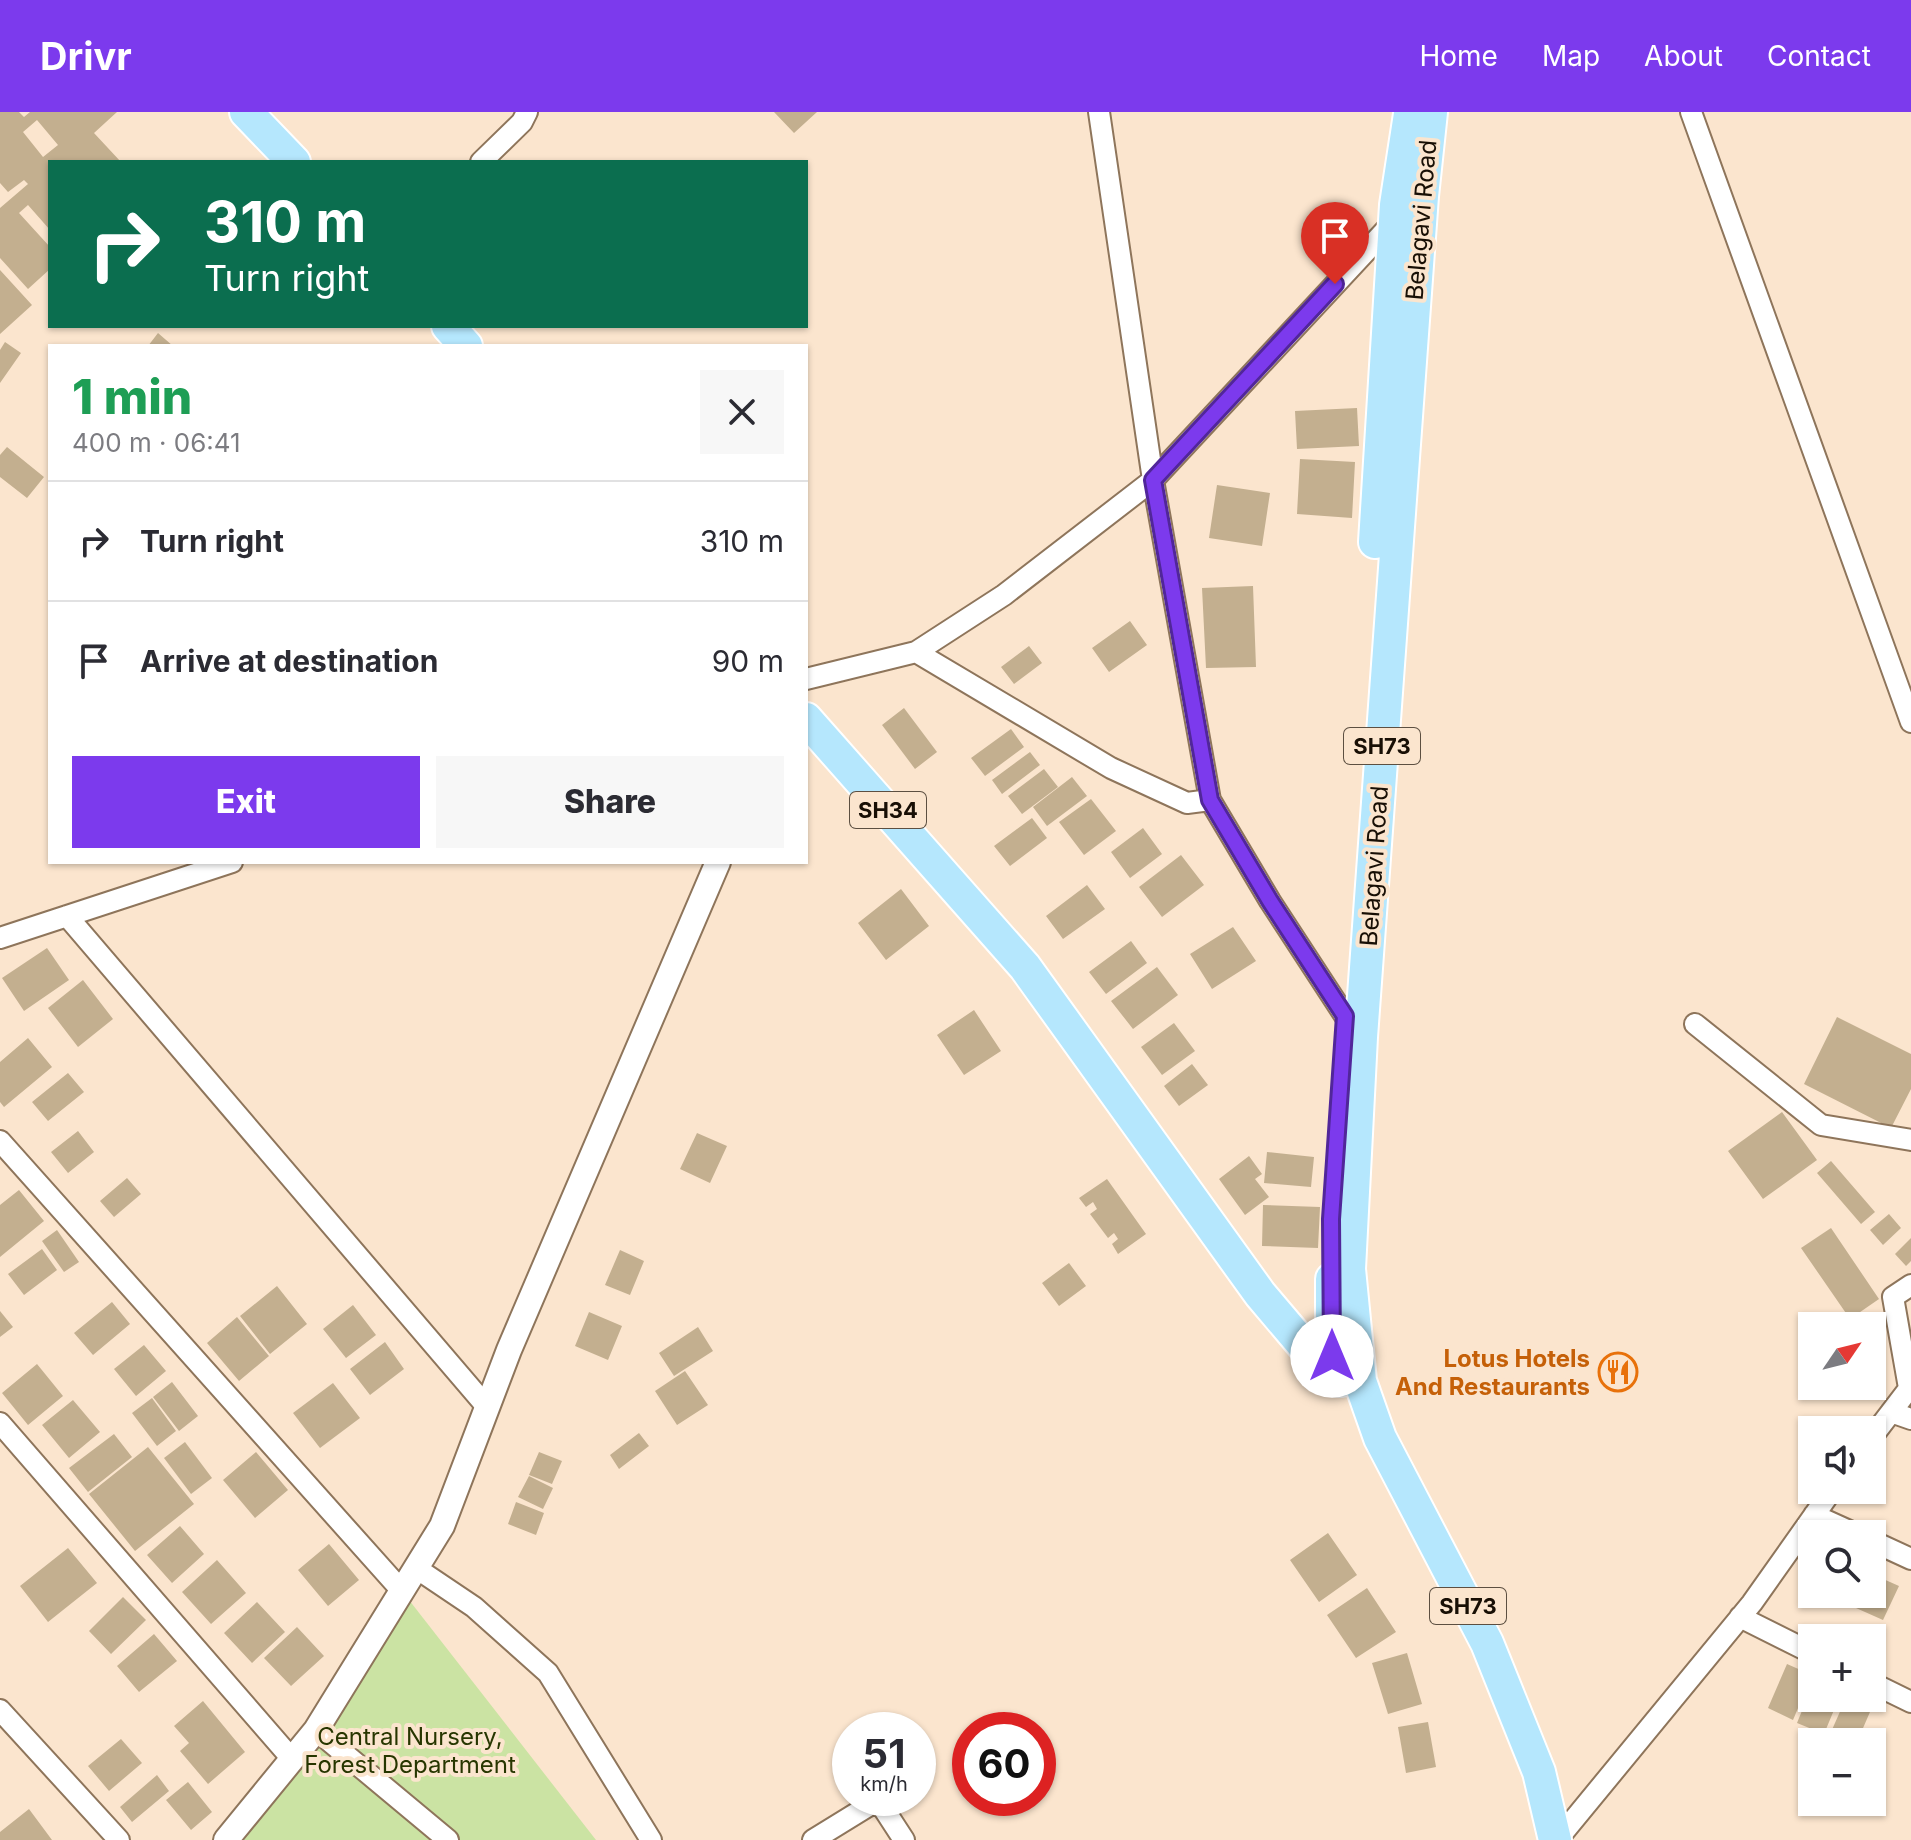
<!DOCTYPE html>
<html lang="en">
<head>
<meta charset="utf-8">
<style>
  :root { --surface:#fff; --page:#f7f7f7; --text:#2b2b33; --muted:#7c7c81; --line:#e1e1e2; --accent:#7c3aed }
  body { margin:0; font-family:Inter,sans-serif; background:var(--page); color:var(--text); height:100vh; display:flex; flex-direction:column; font-size:30px; white-space:nowrap }
  * { box-sizing:border-box; margin:0 }
  p { font-size:26px; color:var(--muted) }
  .icon { flex:none; width:44px; height:44px; fill:none; stroke:currentColor; stroke-width:2; stroke-linecap:round; stroke-linejoin:round }
  .map { position:relative; flex:1; overflow:hidden }
  .panel { position:absolute; left:48px; top:232px; width:760px; height:520px; display:flex; flex-direction:column; background:var(--surface); border-radius:0px; box-shadow:0 2px 6px #0004 }
  .panel>* { flex:none }
  .top-card { position:absolute; left:48px; top:48px; width:760px; height:168px; border-radius:0px; box-shadow:0 2px 6px #0004; background:#0b6e4f; color:#fff; overflow:hidden }
  .needle { width:52px; rotate:55deg }
  .controls { position:absolute; left:1798px; top:1200px; display:grid; gap:16px }
  .controls a { display:grid; place-items:center; width:88px; height:88px; border-radius:0px; background:var(--surface); box-shadow:0 2px 6px #0004; font-size:40px }
  .speed { position:absolute; left:832px; top:1600px; display:flex; gap:16px; font-size:40px; font-weight:700; text-align:center }
  .speed>* { display:grid; place-content:center; width:104px; height:104px; border-radius:50%; background:var(--surface); box-shadow:0 2px 6px #0004; line-height:1 }
  .speed small { font-size:20px; font-weight:400 }
  .speed .limit { border:12px solid #d22; background:#fff; color:#111 }
  .pin { position:absolute; display:grid; place-items:center; width:68px; height:68px; color:#fff; margin:-82px -34px; border-radius:50% 50% 50% 0; rotate:-45deg; box-shadow:0 0 8px #0007 }
  .pin .icon { rotate:45deg }
  .me { position:absolute; width:88px; margin:-44px; rotate:0deg; stroke-linejoin:round; filter:drop-shadow(0 0 6px #0008) }
  .turn { display:flex; align-items:center; gap:28px; height:168px; padding:0 24px; font-size:36px }
  .turn .icon { width:104px; height:104px; stroke-width:2.5 }
  .turn b { display:block; font-size:56px; line-height:68px }
  .round { display:grid; place-items:center; flex:none; width:84px; height:84px; border-radius:0px; background:var(--page) }
  .headline { display:flex; align-items:center; justify-content:space-between; height:136px; padding:0 24px }
  h1 { font-size:48px; font-weight:800; line-height:60px; color:#1e9e55 }
  .cta { display:flex; gap:16px; margin-top:auto; padding:16px 24px }
  .cta a { flex:1; height:92px; border-radius:0px; background:var(--accent); color:#fff; font-size:32px; font-weight:800; line-height:92px; text-align:center }
  .cta a+a { background:var(--page); color:var(--text) }
  ul { padding:0; list-style:none }
  li { display:flex; align-items:center; gap:24px; height:120px; padding:0 24px; border-top:2px solid var(--line) }
  li div { flex:1 }
  li b { display:block; font-size:30px }
  li em { font-style:normal }
  header { display:flex; align-items:center; gap:48px; box-sizing:border-box; height:112px; padding:0 40px; background:var(--accent); color:#fff }
  header strong { font-size:38px }
  nav { display:flex; gap:44px; margin-inline-start:auto; font-size:28px }
  .map>svg:first-child { display:block }
</style>
</head>
<body>
<header>
<strong>Drivr</strong>
<nav><a>Home</a><a>Map</a><a>About</a><a>Contact</a></nav>
</header>
<div class="map">
<svg width="1911" height="1728" viewBox="0 0 1911 1728">
  <rect width="100%" height="100%" fill="#fbe5ce"/>
  <!-- green -->
  <path fill="#cbe3a3" d="M 402,1479 L 596,1728 L 226,1728 Z"/>
  <!-- building -->
  <path fill="#c3af8f" fill-rule="evenodd" d="M 0,0 L 19,0 L 24,5 L 30,0 L 117,0 L 94,21 L 121,50 L 50,50 L 50,118 L 28,93 L 19,101 L 50,135 L 50,157 L 28,177 L 0,146 L 0,96 L 28,72 L 24,68 L 8,80 L 0,71 ZM 37,8 L 58,33 L 43,45 L 23,20 Z
    M 774,0 L 817,0 L 794,21 Z
    M 0,158 L 32,193 L 0,222 Z
    M 158,221 L 173,234 L 148,234 Z
    M 5,230 L 21,241 L 0,271 L 0,238 Z
    M 1357,296 L 1359,334 L 1297,337 L 1295,299 Z
    M 7,335 L 44,365 L 27,386 L 0,365 L 0,343 Z
    M 1300,347 L 1355,350 L 1352,406 L 1297,402 Z
    M 1217,373 L 1270,381 L 1262,434 L 1209,426 Z
    M 1253,474 L 1256,555 L 1206,556 L 1202,476 Z
    M 1130,509 L 1147,533 L 1109,560 L 1092,536 Z
    M 1029,534 L 1042,551 L 1014,572 L 1001,555 Z
    M 904,596 L 937,640 L 915,657 L 882,613 Z
    M 1011,617 L 1024,635 L 985,664 L 971,646 Z
    M 1030,640 L 1040,653 L 1002,682 L 992,668 Z
    M 1044,657 L 1058,675 L 1022,702 L 1008,684 Z
    M 1072,665 L 1087,684 L 1047,714 L 1033,695 Z
    M 1091,687 L 1116,719 L 1084,743 L 1059,710 Z
    M 1032,706 L 1047,726 L 1010,754 L 994,734 Z
    M 1143,716 L 1162,742 L 1130,766 L 1111,740 Z
    M 1181,743 L 1204,773 L 1162,805 L 1139,775 Z
    M 1087,773 L 1105,797 L 1063,827 L 1046,804 Z
    M 901,777 L 929,814 L 886,848 L 858,811 Z
    M 1233,815 L 1256,849 L 1212,877 L 1190,842 Z
    M 1131,829 L 1147,851 L 1106,882 L 1089,860 Z
    M 47,836 L 69,868 L 24,899 L 2,866 Z
    M 1157,855 L 1178,883 L 1133,917 L 1111,889 Z
    M 83,868 L 113,907 L 78,935 L 48,896 Z
    M 974,898 L 1001,939 L 964,963 L 937,923 Z
    M 1837,905 L 1911,942 L 1911,977 L 1891,1016 L 1804,972 Z
    M 1174,911 L 1195,939 L 1162,963 L 1141,935 Z
    M 28,926 L 52,955 L 4,995 L 0,990 L 0,950 Z
    M 1192,952 L 1208,973 L 1179,994 L 1164,974 Z
    M 68,961 L 84,980 L 48,1009 L 32,990 Z
    M 1782,1000 L 1817,1048 L 1763,1087 L 1728,1039 Z
    M 78,1019 L 94,1040 L 68,1061 L 51,1040 Z
    M 697,1021 L 727,1034 L 710,1071 L 680,1057 Z
    M 1267,1040 L 1314,1045 L 1311,1075 L 1264,1071 Z
    M 1249,1044 L 1262,1062 L 1255,1067 L 1269,1085 L 1245,1103 L 1219,1067 Z
    M 1831,1049 L 1875,1100 L 1861,1112 L 1817,1061 Z
    M 127,1066 L 141,1082 L 114,1105 L 100,1089 Z
    M 1107,1067 L 1146,1122 L 1118,1142 L 1112,1132 L 1118,1127 L 1114,1121 L 1108,1126 L 1090,1102 L 1097,1097 L 1093,1090 L 1086,1095 L 1079,1086 Z
    M 19,1078 L 44,1109 L 0,1145 L 0,1093 Z
    M 1263,1093 L 1320,1095 L 1318,1136 L 1262,1134 Z
    M 1889,1102 L 1901,1116 L 1883,1133 L 1870,1118 Z
    M 1831,1116 L 1879,1187 L 1850,1207 L 1801,1136 Z
    M 57,1118 L 79,1150 L 64,1160 L 42,1129 Z
    M 1911,1126 L 1911,1149 L 1906,1154 L 1895,1142 Z
    M 42,1137 L 57,1158 L 24,1183 L 8,1162 Z
    M 620,1138 L 644,1149 L 630,1183 L 605,1173 Z
    M 1069,1151 L 1086,1174 L 1059,1194 L 1042,1171 Z
    M 277,1174 L 307,1212 L 270,1242 L 240,1204 Z
    M 112,1190 L 130,1212 L 93,1243 L 74,1221 Z
    M 353,1193 L 376,1223 L 346,1246 L 323,1217 Z
    M 0,1199 L 13,1215 L 0,1225 Z
    M 589,1200 L 622,1214 L 608,1248 L 575,1234 Z
    M 237,1205 L 269,1244 L 239,1269 L 207,1231 Z
    M 698,1215 L 713,1239 L 674,1264 L 659,1241 Z
    M 385,1230 L 404,1257 L 370,1283 L 350,1257 Z
    M 144,1233 L 166,1259 L 136,1284 L 114,1257 Z
    M 37,1252 L 63,1284 L 28,1313 L 2,1281 Z
    M 685,1259 L 708,1293 L 677,1313 L 655,1279 Z
    M 172,1270 L 198,1304 L 179,1319 L 153,1285 Z
    M 333,1271 L 360,1306 L 320,1336 L 293,1301 Z
    M 152,1286 L 176,1319 L 157,1334 L 132,1301 Z
    M 73,1288 L 100,1320 L 69,1346 L 42,1313 Z
    M 639,1321 L 649,1334 L 619,1357 L 610,1343 Z
    M 114,1322 L 132,1345 L 88,1380 L 69,1356 Z
    M 185,1330 L 212,1366 L 191,1382 L 164,1346 Z
    M 148,1335 L 194,1392 L 135,1439 L 89,1382 Z
    M 256,1340 L 288,1378 L 255,1406 L 223,1368 Z
    M 539,1340 L 562,1349 L 552,1372 L 529,1363 Z
    M 529,1364 L 553,1376 L 543,1397 L 518,1385 Z
    M 516,1390 L 544,1401 L 536,1423 L 508,1412 Z
    M 180,1414 L 204,1442 L 172,1471 L 147,1443 Z
    M 1328,1421 L 1357,1463 L 1319,1490 L 1290,1448 Z
    M 329,1432 L 359,1468 L 328,1494 L 298,1458 Z
    M 68,1436 L 97,1471 L 48,1510 L 20,1474 Z
    M 217,1448 L 246,1481 L 211,1512 L 182,1480 Z
    M 1872,1462 L 1899,1474 L 1883,1508 L 1856,1496 L 1862,1482 L 1872,1482 Z
    M 1367,1476 L 1396,1520 L 1356,1546 L 1327,1503 Z
    M 123,1485 L 146,1508 L 111,1542 L 89,1519 Z
    M 257,1490 L 285,1520 L 252,1551 L 224,1521 Z
    M 297,1515 L 324,1544 L 291,1574 L 264,1546 Z
    M 154,1522 L 177,1549 L 139,1580 L 117,1554 Z
    M 1407,1541 L 1422,1592 L 1388,1602 L 1372,1551 Z
    M 1787,1552 L 1812,1563 L 1793,1608 L 1768,1596 Z
    M 1812,1574 L 1812,1586 L 1839,1586 L 1824,1622 L 1797,1611 Z
    M 1846,1586 L 1873,1593 L 1857,1630 L 1831,1620 Z
    M 203,1589 L 245,1640 L 208,1672 L 180,1639 L 189,1631 L 174,1614 Z
    M 1428,1610 L 1436,1655 L 1406,1661 L 1398,1615 Z
    M 121,1627 L 142,1651 L 109,1679 L 88,1654 Z
    M 157,1663 L 169,1679 L 132,1710 L 120,1695 Z
    M 188,1670 L 212,1700 L 191,1718 L 166,1688 Z
    M 29,1697 L 52,1728 L 0,1728 L 0,1720 Z"/>
  <g fill="none" stroke-linecap="round" stroke-linejoin="round">
    <!-- minor casing -->
    <g stroke="#8e755b" stroke-width="24">
      <path id="minor" d="M 1099,0 L 1153,368 L 1210,688 L 1270,789 L 1345,904
        M 1691,0 L 1911,610
        M 481,50 L 522,10 L 527,0
        M 916,540 L 1111,656 L 1187,691 L 1210,688
        M 806,567 L 916,540 L 1004,483 L 1153,368 L 1396,107
        M 67,804 L 487,1295
        M 0,826 L 232,750
        M 1695,912 L 1821,1013 L 1911,1028
        M 0,1029 L 402,1479
        M 1909,1276 L 1893,1185 L 1911,1173
        M 1891,1300 L 1911,1307
        M 0,1311 L 292,1647
        M 1872,1325 L 1911,1274
        M 1814,1403 L 1856,1422
        M 1872,1429 L 1911,1447
        M 416,1456 L 474,1495 L 548,1561 L 651,1728
        M 1740,1505 L 1812,1541
        M 1872,1571 L 1911,1590
        M 0,1598 L 119,1728
        M 316,1618 L 448,1728
        M 813,1728 L 878,1688 L 904,1728
        M 1557,1728 L 1752,1491 L 1832,1378"/>
    </g>
    <!-- tertiary casing -->
    <g stroke="#8e755b" stroke-width="28">
      <path id="tertiary" d="M 226,1728 L 316,1618 L 442,1414 L 509,1238 L 718,750"/>
    </g>
    <!-- primary casing -->
    <g stroke="#fff" stroke-width="36">
      <path id="primary" d="M 246,0 L 294,50
        M 1431,0 L 1422,84 L 1361,925 L 1349,1157 L 1360,1269 L 1380,1326 L 1487,1531 L 1539,1660 L 1555,1728
        M 448,214 L 466,234
        M 1375,430 L 1396,93 L 1410,2
        M 806,607 L 1025,855 L 1260,1182 L 1332,1267 L 1341,1268
        M 1332,1167 L 1332,1267"/>
    </g>
    <!-- minor -->
    <use href="#minor" stroke="#fff" stroke-width="20"/>
    <!-- tertiary -->
    <use href="#tertiary" stroke="#fff" stroke-width="24"/>
    <!-- primary -->
    <use href="#primary" stroke="#b5e7fd" stroke-width="32"/>
  </g>
  <g fill="none" stroke-linecap="round" stroke-linejoin="round">
    <!-- route casing -->
    <g stroke="#51269a" stroke-width="20">
      <path id="route" d="M 1332,1244 L 1331,1107 L 1345,904 L 1270,789 L 1210,688 L 1153,368 L 1335,172"/>
    </g>
    <!-- route -->
    <use href="#route" stroke="#7c3aed" stroke-width="14"/>
  </g>
  <!-- icons -->
  <defs>
    <g id="restaurant-ring" transform="scale(2)"><circle r="9.5" fill="#fbe5ce" stroke="#e8710a" stroke-width="1.5"/><path d="M-5-6h1v4h1v-4h1v4h1v-4h1v5L-1.5 .5V6h-2V.5L-5-1ZM5-6V6H3V1.5H1.5Q1.5-4 5-6Z" fill="#e8710a"/></g>
  </defs>
  <g fill-rule="evenodd">
    <use href="#restaurant-ring" x="1618" y="1260"/>
  </g>
  <g text-anchor="middle" dominant-baseline="central" stroke-width="8" stroke-linejoin="round" paint-order="stroke">
    <!-- shield labels -->
    <g fill="#fbe5ce" stroke="#5c4f41" stroke-width="2">
      <rect x="1344" y="616" width="76" height="36" rx="6"/>
      <rect x="850" y="680" width="76" height="36" rx="6"/>
      <rect x="1430" y="1476" width="76" height="36" rx="6"/>
    </g>
    <g font-size="22" font-weight="bold" fill="#180f05">
      <text x="1382" y="634">SH73</text>
      <text x="888" y="698">SH34</text>
      <text x="1468" y="1494">SH73</text>
    </g>
    <!-- street labels -->
    <g font-size="24" fill="#180f05" stroke="#fbe5ce">
      <text transform="translate(1421 108) rotate(-85)">Belagavi Road</text>
      <text transform="translate(1374 754) rotate(-86)">Belagavi Road</text>
    </g>
    <!-- food labels -->
    <g font-size="24" font-weight="bold" fill="#c56008" stroke="#fbe5ce" text-anchor="end">
      <text x="1590" y="1246">Lotus Hotels<tspan x="1590" dy="28">And Restaurants</tspan></text>
    </g>
    <!-- park labels -->
    <g font-size="24" fill="#273600" stroke="#fbe5ce">
      <text x="410" y="1624">Central Nursery,<tspan x="410" dy="28">Forest Department</tspan></text>
    </g>
  </g>
</svg>
<div class="controls">
<a><svg class="needle" viewBox="-14 -14 28 28"><path d="M0-13l5 13h-10z" fill="#e53935"/><path d="M0 13l5-13h-10z" fill="#7c7c81"/></svg></a>
<a><svg class="icon" aria-label="sound" viewBox="0 0 24 24"><path d="M4 9h4l5-4v14l-5-4H4zM17 9q2 3 0 6"/></svg></a>
<a><svg class="icon" aria-label="search" viewBox="0 0 24 24"><circle cx="10" cy="10" r="6"/><path d="M15 15l6 6"/></svg></a>
<a>+</a>
<a>−</a>
</div>
<div class="speed"><div>51<small>km/h</small></div><div class="limit">60</div></div>
<div class="pin" style="left:1335px;top:172px;background:#d93025"><svg class="icon" aria-label="arrive" viewBox="0 0 24 24"><path d="M6 21V4h12l-3 4 3 4H6"/></svg></div>
<svg class="me" style="left:1332px;top:1244px" viewBox="-20 -20 40 40"><circle r="19" fill="#fff"/><path d="M0-13L10 11 0 6-10 11z" fill="#7c3aed"/></svg>
<div class="top-card">
<div class="turn"><svg class="icon" aria-label="right" viewBox="0 0 24 24"><path d="M7 20v-9h11M14 6l5 5-5 5"/></svg><div><b>310 m</b>Turn right</div></div>
</div>
<section class="panel">
<div class="headline"><div><h1>1 min</h1><p>400 m · 06:41</p></div><a class="round"><svg class="icon" aria-label="close" viewBox="0 0 24 24"><path d="M6 6l12 12M18 6L6 18"/></svg></a></div>
<ul>
<li><svg class="icon" aria-label="right" viewBox="0 0 24 24"><path d="M7 20v-9h11M14 6l5 5-5 5"/></svg><div><b>Turn right</b></div><em>310 m</em></li>
<li><svg class="icon" aria-label="arrive" viewBox="0 0 24 24"><path d="M6 21V4h12l-3 4 3 4H6"/></svg><div><b>Arrive at destination</b></div><em>90 m</em></li>
</ul>
<div class="cta"><a>Exit</a><a>Share</a></div>
</section>
</div>
</body>
</html>
